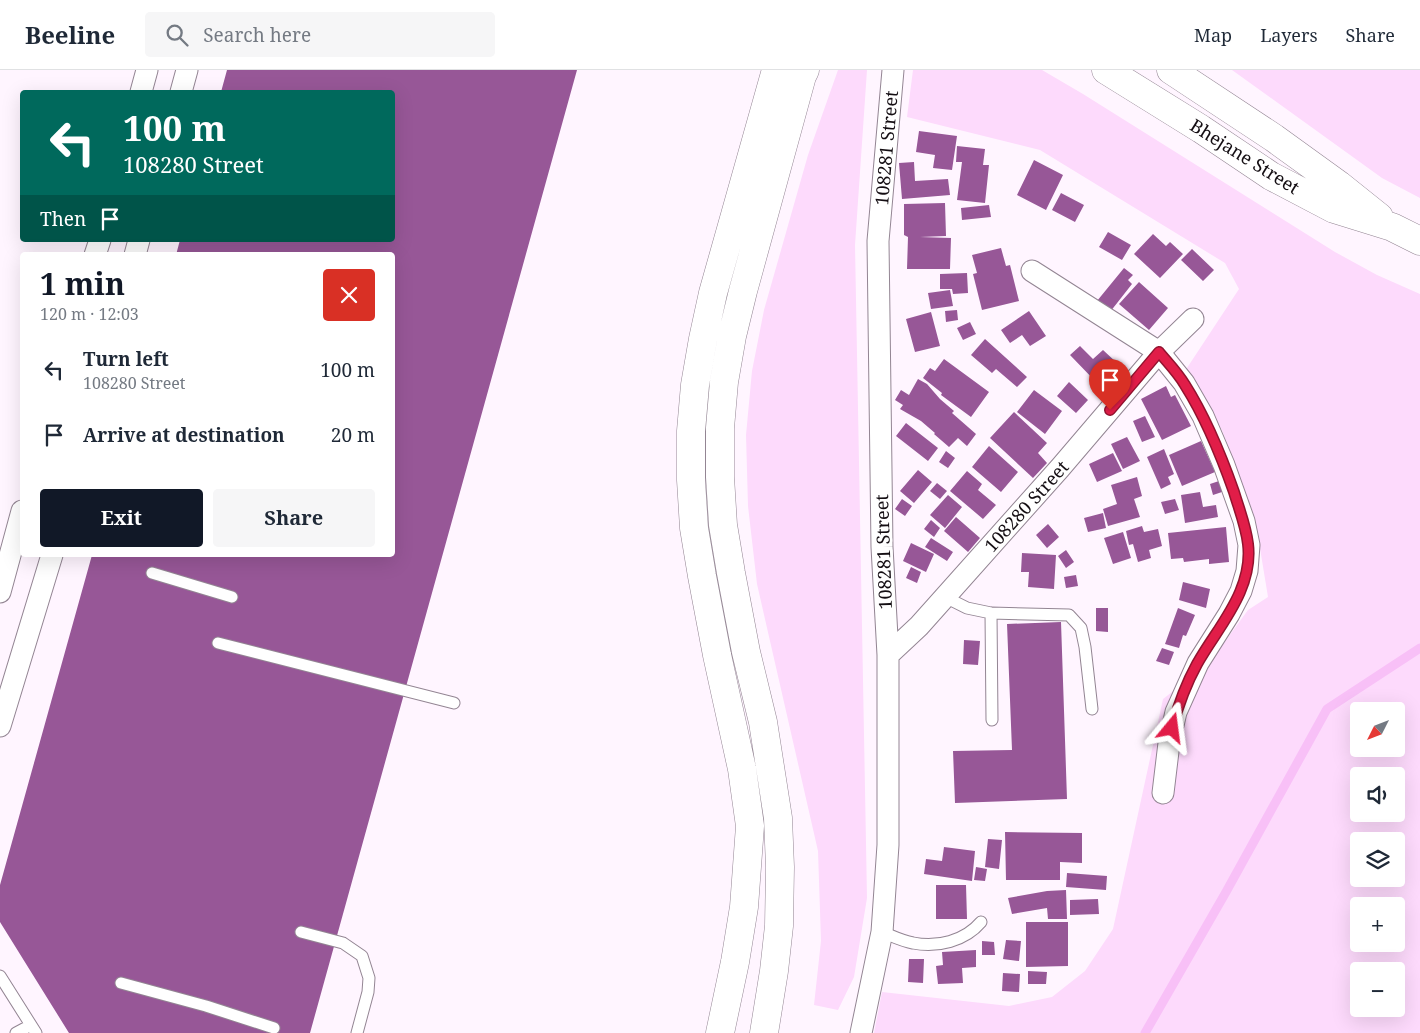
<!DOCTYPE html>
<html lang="en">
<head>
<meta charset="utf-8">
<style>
  :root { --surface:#fff; --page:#f6f6f7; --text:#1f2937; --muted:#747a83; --line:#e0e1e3; --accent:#111827 }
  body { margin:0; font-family:"Noto Serif",serif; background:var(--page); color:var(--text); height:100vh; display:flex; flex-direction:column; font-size:19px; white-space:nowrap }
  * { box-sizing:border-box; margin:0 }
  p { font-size:16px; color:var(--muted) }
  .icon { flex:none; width:28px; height:28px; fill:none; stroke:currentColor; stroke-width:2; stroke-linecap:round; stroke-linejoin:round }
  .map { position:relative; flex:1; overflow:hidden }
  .side { position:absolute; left:20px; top:182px; width:375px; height:305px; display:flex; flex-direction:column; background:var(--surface); border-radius:5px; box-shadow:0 5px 20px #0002 }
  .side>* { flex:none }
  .guide { position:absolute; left:20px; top:20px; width:375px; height:152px; border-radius:5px; box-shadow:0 5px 20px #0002; background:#00695c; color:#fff; overflow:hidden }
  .needle { width:32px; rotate:228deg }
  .fabs { position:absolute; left:1350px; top:632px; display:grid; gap:10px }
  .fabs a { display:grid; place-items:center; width:55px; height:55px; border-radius:5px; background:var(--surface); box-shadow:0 5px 20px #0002; font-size:25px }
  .pin { position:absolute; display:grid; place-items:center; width:42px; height:42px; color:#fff; margin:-51px -21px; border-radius:50% 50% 50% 0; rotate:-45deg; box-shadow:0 0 5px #0007 }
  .pin .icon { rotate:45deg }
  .me { position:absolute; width:55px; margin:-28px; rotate:16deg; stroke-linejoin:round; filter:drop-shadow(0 0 4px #0008) }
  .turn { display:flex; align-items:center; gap:18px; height:105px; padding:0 20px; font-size:22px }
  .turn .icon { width:65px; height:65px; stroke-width:2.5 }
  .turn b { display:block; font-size:35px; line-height:42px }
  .then { display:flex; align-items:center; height:48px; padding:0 20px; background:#0003; gap:10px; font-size:19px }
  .round { display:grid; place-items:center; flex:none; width:52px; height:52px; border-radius:5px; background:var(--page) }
  .head { display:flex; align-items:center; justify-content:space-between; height:85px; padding:0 20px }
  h1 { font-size:30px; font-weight:700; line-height:38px; color:var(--accent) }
  .cta { display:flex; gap:10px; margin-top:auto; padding:10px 20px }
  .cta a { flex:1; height:58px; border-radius:5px; background:var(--accent); color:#fff; font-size:20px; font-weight:700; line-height:58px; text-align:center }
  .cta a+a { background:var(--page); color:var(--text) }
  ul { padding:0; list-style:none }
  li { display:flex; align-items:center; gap:15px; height:65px; padding:0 20px }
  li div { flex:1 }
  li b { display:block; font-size:19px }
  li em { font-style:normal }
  header { display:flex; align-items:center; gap:30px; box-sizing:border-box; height:70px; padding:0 25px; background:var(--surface); border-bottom:1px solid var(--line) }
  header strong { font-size:24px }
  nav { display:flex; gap:28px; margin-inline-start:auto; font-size:18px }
  .search { width:350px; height:45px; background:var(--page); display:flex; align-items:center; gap:12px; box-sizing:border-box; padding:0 18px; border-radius:5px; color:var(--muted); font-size:19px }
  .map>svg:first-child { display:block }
</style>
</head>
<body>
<header>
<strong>Beeline</strong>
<div class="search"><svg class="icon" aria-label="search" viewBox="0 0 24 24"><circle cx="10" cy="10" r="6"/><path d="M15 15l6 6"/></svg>Search here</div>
<nav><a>Map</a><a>Layers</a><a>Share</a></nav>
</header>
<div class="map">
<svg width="1420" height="963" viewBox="0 0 1420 963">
  <rect width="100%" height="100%" fill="#fff5ff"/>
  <!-- green -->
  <path fill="#fddafc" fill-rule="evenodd" d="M 838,0 L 867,0 L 855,175 L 867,828 L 854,907 L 838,940 L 814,935 L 821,871 L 818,781 L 757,514 L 748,436 L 746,365 L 752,301 L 764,240 L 808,85 Z
    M 913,0 L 1042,0 L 1083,24 L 1335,182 L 1377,205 L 1420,224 L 1420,963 L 874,963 L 882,922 L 1009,936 L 1052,927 L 1085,901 L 1113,859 L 1163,629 L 1210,592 L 1248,540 L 1268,527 L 1255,448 L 1222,360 L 1185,301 L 1239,219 L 1225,193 L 1040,80 L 907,47 ZM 1359,641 L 1396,641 L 1396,679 L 1359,679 ZM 1359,706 L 1396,706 L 1396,744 L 1359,744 ZM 1359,771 L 1396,771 L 1396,809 L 1359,809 ZM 1359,836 L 1396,836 L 1396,874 L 1359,874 ZM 1359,901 L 1396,901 L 1396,939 L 1359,939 Z
    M 1232,0 L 1420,0 L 1420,128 L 1382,108 Z"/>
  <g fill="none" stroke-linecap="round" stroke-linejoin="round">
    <!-- stream -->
    <path stroke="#f8c0f7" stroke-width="9" d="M 1145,963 L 1226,822 L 1327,639 L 1420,578"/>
  </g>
  <!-- building -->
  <path fill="#975797" d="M 227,0 L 577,0 L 310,963 L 69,963 L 0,852 L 0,815 L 92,485 L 392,485 L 392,185 L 176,185 L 180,170 L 392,170 L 392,22 L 221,22 Z
    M 919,61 L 957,66 L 952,100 L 933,98 L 935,85 L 916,82 Z
    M 957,76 L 985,79 L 983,95 L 989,95 L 985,133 L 957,130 L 962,92 L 956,92 Z
    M 1034,90 L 1063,105 L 1046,140 L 1017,125 Z
    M 914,92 L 915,111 L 948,109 L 950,125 L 902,129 L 899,93 Z
    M 1061,123 L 1084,135 L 1075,152 L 1052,140 Z
    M 945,133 L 946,166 L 920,167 L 951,168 L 950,199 L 907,199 L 908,167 L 904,165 L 904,134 Z
    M 989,135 L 991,147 L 962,150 L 961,138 Z
    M 1108,162 L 1131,175 L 1122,190 L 1099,177 Z
    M 1153,164 L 1166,176 L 1170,172 L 1183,184 L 1160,208 L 1134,184 Z
    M 1001,178 L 1006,196 L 1010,195 L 1019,231 L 982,240 L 973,204 L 977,203 L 972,185 Z
    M 1192,179 L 1214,200 L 1203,211 L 1181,190 Z
    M 1124,198 L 1133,205 L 1128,210 L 1132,214 L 1110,242 L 1097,231 Z
    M 967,203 L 968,223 L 953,224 L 952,219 L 940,219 L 940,204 Z
    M 1139,212 L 1168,238 L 1149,260 L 1119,234 Z
    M 950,220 L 953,236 L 931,239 L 928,223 Z
    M 957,240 L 958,250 L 946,252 L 945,241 Z
    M 1029,241 L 1046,266 L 1030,276 L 1022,265 L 1010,273 L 1001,260 Z
    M 931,242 L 940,276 L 915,282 L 906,249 Z
    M 970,252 L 976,264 L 963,270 L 957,258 Z
    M 985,269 L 1027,307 L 1017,317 L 996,299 L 992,303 L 971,285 Z
    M 1080,276 L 1093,289 L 1103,280 L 1117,293 L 1097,313 L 1070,285 Z
    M 944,289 L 989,322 L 971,347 L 941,325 L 942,323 L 923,308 L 930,298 L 935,301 Z
    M 918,309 L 927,314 L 940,329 L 954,341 L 952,343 L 976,364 L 967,376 L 958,368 L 949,377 L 934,364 L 935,363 L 921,351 L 900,339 L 903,335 L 895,330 L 901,320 L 909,325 Z
    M 1069,312 L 1088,330 L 1076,343 L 1057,326 Z
    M 1166,316 L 1171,327 L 1175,325 L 1191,356 L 1162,370 L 1141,329 Z
    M 1034,320 L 1062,341 L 1045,364 L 1017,342 Z
    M 1014,342 L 1047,373 L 1038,383 L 1047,393 L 1033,408 L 990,368 Z
    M 1145,346 L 1155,367 L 1142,372 L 1133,351 Z
    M 906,353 L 938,378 L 928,391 L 896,366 Z
    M 1127,367 L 1140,391 L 1123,399 L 1111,374 Z
    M 1201,371 L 1215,402 L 1182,416 L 1169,385 Z
    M 989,376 L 1018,402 L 1001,422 L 972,397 Z
    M 1164,379 L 1174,404 L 1168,407 L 1171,414 L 1161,419 L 1147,387 Z
    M 946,381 L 955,388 L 948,398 L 939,392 Z
    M 1113,383 L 1122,401 L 1097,412 L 1089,394 Z
    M 918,400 L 932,412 L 914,433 L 900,421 Z
    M 967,401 L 982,414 L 978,420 L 996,435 L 983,449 L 950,421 Z
    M 1137,407 L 1142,426 L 1134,429 L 1140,447 L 1108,456 L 1103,439 L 1117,434 L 1111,415 Z
    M 1222,410 L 1225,421 L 1213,425 L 1210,414 Z
    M 937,413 L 947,421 L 940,429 L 930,421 Z
    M 1200,422 L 1203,437 L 1216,435 L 1218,447 L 1185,453 L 1181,425 Z
    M 948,425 L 962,437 L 945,458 L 930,445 Z
    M 902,429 L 912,436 L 905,446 L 895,439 Z
    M 1175,429 L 1179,440 L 1165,444 L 1161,432 Z
    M 1103,443 L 1106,458 L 1088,462 L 1084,448 Z
    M 956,447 L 980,468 L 968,482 L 944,461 Z
    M 931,450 L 940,458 L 934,467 L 924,459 Z
    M 1048,454 L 1059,467 L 1047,478 L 1036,465 Z
    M 1142,456 L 1144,462 L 1158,459 L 1162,476 L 1149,480 L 1151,488 L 1138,492 L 1133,474 L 1129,475 L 1126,461 Z
    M 1226,457 L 1229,492 L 1209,494 L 1209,489 L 1184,492 L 1183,488 L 1171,489 L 1168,463 Z
    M 1123,462 L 1131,488 L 1113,494 L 1104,468 Z
    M 931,468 L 953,482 L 947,491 L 925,477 Z
    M 911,473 L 934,484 L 926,502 L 903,491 Z
    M 1066,480 L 1074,492 L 1066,498 L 1058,486 Z
    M 1022,483 L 1056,485 L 1054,519 L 1028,517 L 1029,502 L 1021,502 Z
    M 911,497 L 921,502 L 917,513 L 906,508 Z
    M 1076,505 L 1078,516 L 1066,518 L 1064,507 Z
    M 1183,512 L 1210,519 L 1206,538 L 1179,530 Z
    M 1096,538 L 1108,538 L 1108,562 L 1096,561 Z
    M 1178,538 L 1195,545 L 1186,566 L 1183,565 L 1179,578 L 1165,574 Z
    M 1061,552 L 1067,729 L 955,733 L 953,681 L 1012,680 L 1007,554 Z
    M 964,570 L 980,571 L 978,595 L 963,594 Z
    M 1162,578 L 1174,582 L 1169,595 L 1156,591 Z
    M 1005,762 L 1082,763 L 1082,793 L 1060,792 L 1060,810 L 1006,810 Z
    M 988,769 L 1002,770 L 999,799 L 985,797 Z
    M 944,777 L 975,781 L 972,811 L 924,804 L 926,789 L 942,791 Z
    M 976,797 L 987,799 L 985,811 L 974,810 Z
    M 1067,803 L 1107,806 L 1106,820 L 1066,817 Z
    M 936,815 L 966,815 L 967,849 L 936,849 Z
    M 1066,820 L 1067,849 L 1048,849 L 1047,838 L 1012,844 L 1008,828 L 1047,821 Z
    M 1098,829 L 1099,844 L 1070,845 L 1070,830 Z
    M 1026,852 L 1068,852 L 1068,896 L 1026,897 Z
    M 1006,870 L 1021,871 L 1019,891 L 1003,889 Z
    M 982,871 L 994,872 L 995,885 L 982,885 Z
    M 976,880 L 976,897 L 962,898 L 963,913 L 938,914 L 936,896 L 943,895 L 942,882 Z
    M 909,889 L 924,889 L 923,913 L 908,912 Z
    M 1028,901 L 1047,902 L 1046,914 L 1028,914 Z
    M 1003,903 L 1020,904 L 1019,922 L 1002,921 Z"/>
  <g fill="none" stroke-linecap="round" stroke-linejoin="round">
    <!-- lane casing -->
    <g stroke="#938593" stroke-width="13">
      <path id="lane" d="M 152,503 L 232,527
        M 945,527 L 967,538 L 991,543 L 1069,545 L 1081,558 L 1085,577 L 1092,639
        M 991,543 L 992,650
        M 218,573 L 454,633
        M 301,862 L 343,873 L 362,886 L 369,908 L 368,922 L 357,963
        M 882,862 C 892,866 902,871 913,873 C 937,878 965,871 981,852
        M 0,906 L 36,963
        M 121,913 L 206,936 L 274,958
        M 16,963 L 31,955"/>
    </g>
    <!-- street casing -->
    <g stroke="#938593" stroke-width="23">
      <path id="street" d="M 141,22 L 147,0
        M 181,22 L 187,0
        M 95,185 L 100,170
        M 135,185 L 139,170
        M 1032,201 L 1159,282 L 1184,313 L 1203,346 L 1224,395 L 1244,451 L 1249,475 L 1247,501 L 1241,521 L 1229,544 L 1198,593 L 1176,642 L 1169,673 L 1163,723
        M 0,522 L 22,441
        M 888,585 L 919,556 L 1060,398 L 1159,282 L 1193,249
        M 0,656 L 52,485
        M 861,963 L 882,862 L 888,775 L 888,585 L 882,477 L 878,171 L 893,0"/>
    </g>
    <!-- secondary casing -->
    <g stroke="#938593" stroke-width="29">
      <path id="secondary" d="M 1106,0 L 1201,59 L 1271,106 L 1334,139 L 1392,157 L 1420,171
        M 1171,0 L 1274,68 L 1339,115 L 1379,147
        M 720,963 L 735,892 L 744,837 L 750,756 L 742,699 L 717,585 L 702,506 L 694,458 L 691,410 L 691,361 L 695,315 L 703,269 L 713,223 L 776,0
        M 764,963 L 774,901 L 779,856 L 780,797 L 778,748 L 763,652 L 746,582 L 731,503 L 723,455 L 720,407 L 720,358 L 724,312 L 732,266 L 743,221 L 802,6 L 805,0"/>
    </g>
    <!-- lane -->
    <use href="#lane" stroke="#fff" stroke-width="11"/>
    <!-- street -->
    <use href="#street" stroke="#fff" stroke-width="21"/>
    <!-- secondary -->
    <use href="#secondary" stroke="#fff" stroke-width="28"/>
  </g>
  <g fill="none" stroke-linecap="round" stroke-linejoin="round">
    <!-- route casing -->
    <g stroke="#92132f" stroke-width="12">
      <path id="route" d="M 1110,340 L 1159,282 C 1168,293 1178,303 1185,315 C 1206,348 1221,385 1234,422 C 1239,439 1246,456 1248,474 C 1250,490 1246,508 1240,522 C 1229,548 1211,569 1197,594 C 1186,614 1178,636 1172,658"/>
    </g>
    <!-- route -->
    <use href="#route" stroke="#e11d48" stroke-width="9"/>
  </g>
  <g text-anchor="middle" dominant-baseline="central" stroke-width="5" stroke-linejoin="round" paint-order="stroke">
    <!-- street labels -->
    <g font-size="18" fill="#140e13" stroke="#fff">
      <text transform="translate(886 78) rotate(-85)">108281 Street</text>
      <text transform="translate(1245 86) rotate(32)">Bhejane Street</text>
      <text transform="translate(1026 436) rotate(-48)">108280 Street</text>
      <text transform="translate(883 482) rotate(-92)">108281 Street</text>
    </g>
  </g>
</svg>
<div class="fabs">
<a><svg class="needle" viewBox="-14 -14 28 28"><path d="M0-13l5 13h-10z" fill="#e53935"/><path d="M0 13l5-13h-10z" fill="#747a83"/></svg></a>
<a><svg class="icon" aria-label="sound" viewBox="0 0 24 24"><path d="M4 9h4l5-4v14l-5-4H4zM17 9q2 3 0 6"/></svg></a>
<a><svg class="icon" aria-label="layers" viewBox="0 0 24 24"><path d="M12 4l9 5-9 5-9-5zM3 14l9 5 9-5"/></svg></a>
<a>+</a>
<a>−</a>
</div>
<div class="pin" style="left:1110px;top:340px;background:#d93025"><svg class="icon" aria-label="arrive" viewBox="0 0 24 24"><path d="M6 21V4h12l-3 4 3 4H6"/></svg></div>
<svg class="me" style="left:1172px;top:658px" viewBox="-20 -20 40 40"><path d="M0-17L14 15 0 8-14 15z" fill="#e11d48" stroke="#fff" stroke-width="4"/></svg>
<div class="guide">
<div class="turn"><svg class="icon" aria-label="left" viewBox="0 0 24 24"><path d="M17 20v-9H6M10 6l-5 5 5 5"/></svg><div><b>100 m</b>108280 Street</div></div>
<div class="then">Then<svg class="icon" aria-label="arrive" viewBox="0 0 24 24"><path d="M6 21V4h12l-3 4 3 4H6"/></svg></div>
</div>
<section class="side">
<div class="head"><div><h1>1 min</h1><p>120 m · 12:03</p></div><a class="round" style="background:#d93025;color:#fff"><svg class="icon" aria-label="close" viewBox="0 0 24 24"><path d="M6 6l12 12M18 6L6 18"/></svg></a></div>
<ul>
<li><svg class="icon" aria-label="left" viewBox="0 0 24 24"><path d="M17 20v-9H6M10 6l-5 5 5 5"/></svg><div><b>Turn left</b><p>108280 Street</p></div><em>100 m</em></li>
<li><svg class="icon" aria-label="arrive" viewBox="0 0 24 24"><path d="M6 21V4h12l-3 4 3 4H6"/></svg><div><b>Arrive at destination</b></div><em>20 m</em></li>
</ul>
<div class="cta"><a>Exit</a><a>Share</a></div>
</section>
</div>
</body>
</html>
